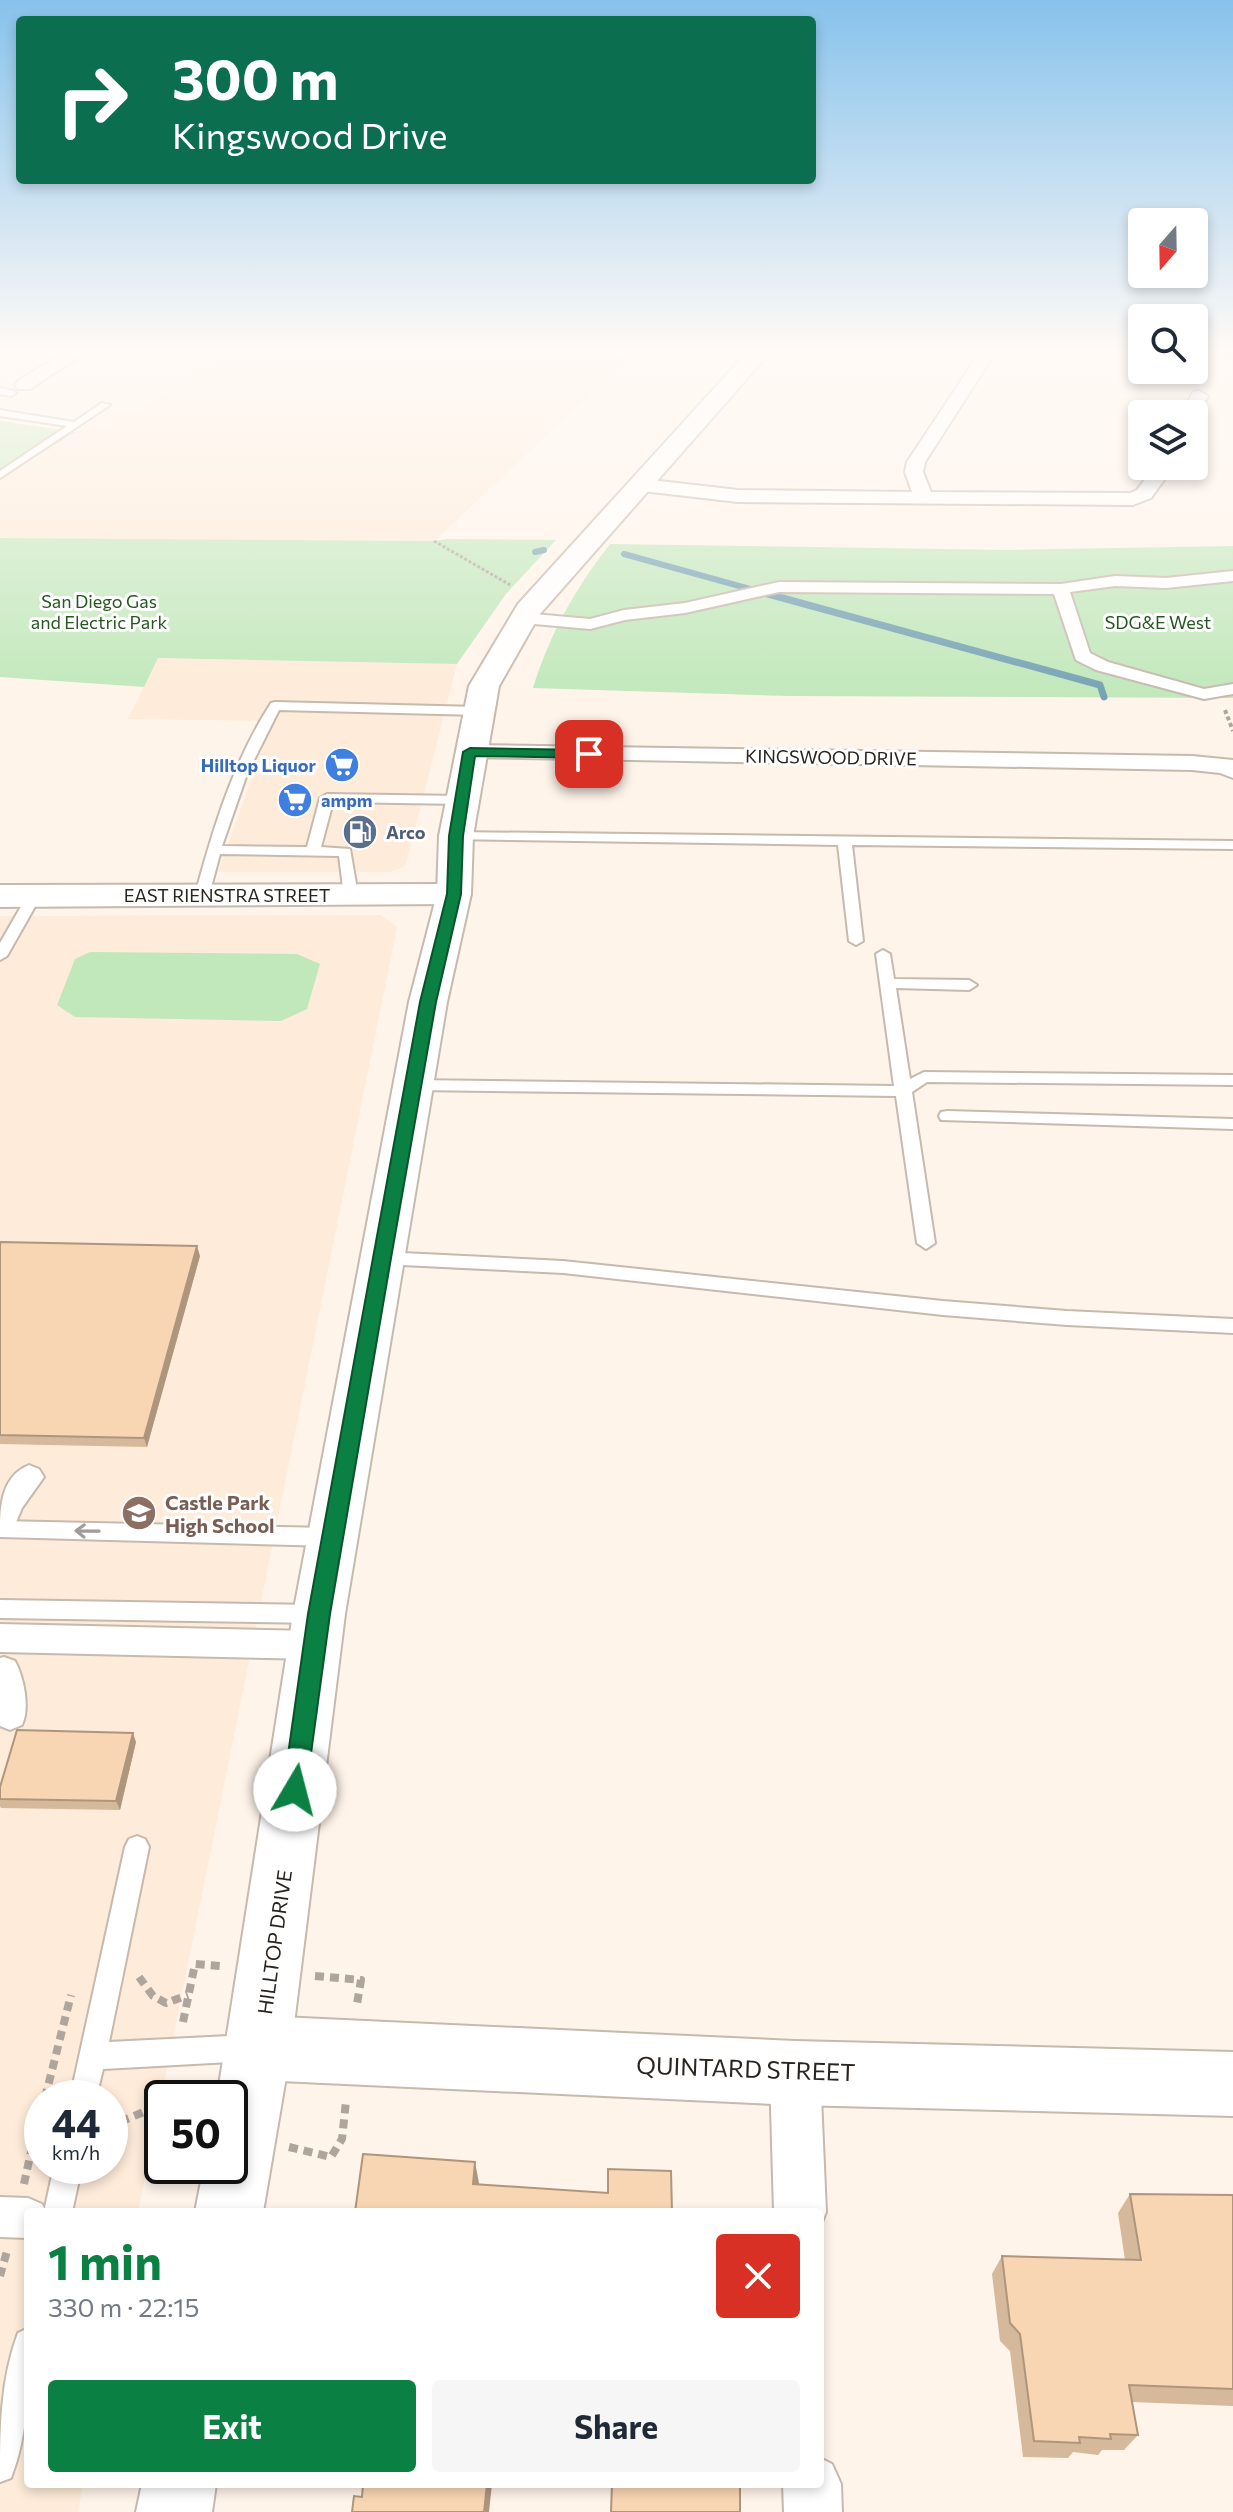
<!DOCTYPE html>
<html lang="en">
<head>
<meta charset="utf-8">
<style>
  :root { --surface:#fff; --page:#f6f6f7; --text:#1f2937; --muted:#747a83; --accent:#0b8043 }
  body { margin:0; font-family:Commissioner,sans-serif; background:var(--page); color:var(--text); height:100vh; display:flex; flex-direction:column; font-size:30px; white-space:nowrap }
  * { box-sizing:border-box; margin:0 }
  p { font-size:26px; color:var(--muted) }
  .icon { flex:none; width:44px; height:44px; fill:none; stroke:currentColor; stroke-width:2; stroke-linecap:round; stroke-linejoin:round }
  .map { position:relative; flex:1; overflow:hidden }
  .details { position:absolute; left:24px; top:2208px; width:800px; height:280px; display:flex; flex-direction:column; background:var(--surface); border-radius:8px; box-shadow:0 4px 12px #0003 }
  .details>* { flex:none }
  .hud { position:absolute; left:16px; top:16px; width:800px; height:168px; border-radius:8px; box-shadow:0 4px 12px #0003; background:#0b6e4f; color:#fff; overflow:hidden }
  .needle { width:52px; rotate:200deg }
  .fabs { position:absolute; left:1128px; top:208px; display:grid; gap:16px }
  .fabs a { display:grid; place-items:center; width:80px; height:80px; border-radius:8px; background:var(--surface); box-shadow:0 4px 12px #0003; font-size:40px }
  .speed { position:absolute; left:24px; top:2080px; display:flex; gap:16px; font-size:40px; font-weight:700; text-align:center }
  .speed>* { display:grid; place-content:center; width:104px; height:104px; border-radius:50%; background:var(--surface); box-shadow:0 4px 12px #0003; line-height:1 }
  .speed small { font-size:20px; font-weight:400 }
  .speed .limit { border:4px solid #111; border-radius:12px; background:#fff; color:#111 }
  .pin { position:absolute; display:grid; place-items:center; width:68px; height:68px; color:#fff; margin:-34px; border-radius:16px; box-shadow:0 4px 12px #0006 }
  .me { position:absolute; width:88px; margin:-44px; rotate:8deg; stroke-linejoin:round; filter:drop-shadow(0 0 6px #0008) }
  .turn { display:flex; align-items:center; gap:28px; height:168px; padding:0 24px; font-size:36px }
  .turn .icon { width:104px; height:104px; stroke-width:2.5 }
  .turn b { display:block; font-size:56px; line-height:68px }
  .round { display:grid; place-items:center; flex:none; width:84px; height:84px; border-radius:8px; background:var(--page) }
  .summary { display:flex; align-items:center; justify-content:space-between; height:136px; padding:0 24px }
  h1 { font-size:48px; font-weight:700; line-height:60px; color:var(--accent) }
  .primary-button { display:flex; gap:16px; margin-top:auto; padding:16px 24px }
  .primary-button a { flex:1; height:92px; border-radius:8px; background:var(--accent); color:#fff; font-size:32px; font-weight:700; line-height:92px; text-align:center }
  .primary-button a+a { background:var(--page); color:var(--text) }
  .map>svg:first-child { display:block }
</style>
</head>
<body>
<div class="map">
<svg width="1233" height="2512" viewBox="0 0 1233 2512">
  <rect width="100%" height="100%" fill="#fff4ea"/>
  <!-- built -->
  <path fill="#feebd9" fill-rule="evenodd" d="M 236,349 L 612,349 L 636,352 L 434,541 L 0,538 L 0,478 L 110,410 L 137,413 Z
    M 158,658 L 457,664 L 407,860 L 403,867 L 390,872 L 218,872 L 272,721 L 128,719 Z
    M 380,915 L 397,927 L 138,2212 L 28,2212 L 28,2484 L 83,2484 L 78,2512 L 0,2512 L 0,916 ZM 42,2098 L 110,2098 L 110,2166 L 42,2166 Z"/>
  <!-- green -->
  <path fill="#c1e8bb" d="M 0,421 L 76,432 L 0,478 Z
    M 0,538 L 434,541 L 447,539 L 556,540 L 506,594 L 457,664 L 158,658 L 144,687 L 0,677 Z
    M 610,544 L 1008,550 L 1233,546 L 1233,698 L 788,696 L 533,688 C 550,633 575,589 610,544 Z
    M 90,952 L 297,954 L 320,964 L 307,1009 L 281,1021 L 75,1017 L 57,1005 L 75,959 Z"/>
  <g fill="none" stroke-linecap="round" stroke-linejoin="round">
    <!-- stream-far1 -->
    <path stroke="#75a2b3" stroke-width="6" d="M 535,552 L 544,550
      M 624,554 L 775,596"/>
    <!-- stream -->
    <path stroke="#75a2b3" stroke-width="7" d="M 768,594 L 1100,685 L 1104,697"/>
    <!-- service casing -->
    <g stroke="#c6b9ad" stroke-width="4">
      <path id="service" d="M 578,349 L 607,349 L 630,354 L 626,357 Z
        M 0,388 L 14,391 L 16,393 L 11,396 L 0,394 Z
        M 102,403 L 110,405 L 0,478 L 0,471 L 67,426 L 0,416 L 0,410 L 74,422 Z
        M 275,702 L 479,707 L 485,711 L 479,715 L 279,710 L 247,774 L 222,846 L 307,847 L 320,798 L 327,794 L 462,796 L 469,800 L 462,804 L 333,802 L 321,847 L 350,849 L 358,895 L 356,898 L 346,898 L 344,895 L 339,856 L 220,854 L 209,895 L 207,898 L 197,898 L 195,895 C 213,829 233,762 271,703 Z
        M 456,832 L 1233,841 L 1233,849 L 852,845 L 863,941 L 856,945 L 849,941 L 838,845 L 451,839 L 451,833 Z
        M 34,892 L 41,896 L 7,956 L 0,960 L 0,943 L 27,896 Z
        M 883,950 L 890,954 L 894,979 L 969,980 L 977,985 L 969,990 L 896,988 L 910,1079 L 924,1072 L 1233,1075 L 1233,1085 L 927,1082 L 912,1092 L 935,1243 L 926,1249 L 917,1243 L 896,1096 L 413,1090 L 405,1085 L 413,1080 L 894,1086 L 876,954 Z
        M 947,1111 L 1233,1119 L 1233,1129 L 941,1120 L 939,1116 L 941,1112 Z
        M 382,1252 L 563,1261 L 943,1301 L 1067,1311 L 1233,1319 L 1233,1333 L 1067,1325 L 943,1315 L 563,1273 L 382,1264 L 373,1258 Z
        M 0,1521 L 330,1528 L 337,1531 L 340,1537 L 337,1543 L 330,1546 L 0,1537 Z
        M 0,1600 L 317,1605 L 325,1607 L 328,1614 L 325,1621 L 317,1623 L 0,1618 Z
        M 137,1836 L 145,1839 L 149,1847 L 109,2042 L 249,2035 L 258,2039 L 262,2048 L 258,2057 L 249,2061 L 103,2069 L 96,2098 L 70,2098 L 125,1847 L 129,1839 Z
        M 54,2166 L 82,2166 L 72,2212 L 44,2212 Z
        M 28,2328 C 28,2379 30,2430 11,2478 L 0,2482 C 0,2431 0,2381 18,2333 Z"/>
    </g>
    <!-- pedestrian casing -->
    <g stroke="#c6b9ad" stroke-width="4">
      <path id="pedestrian" d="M 1233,571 L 1233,581 L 1166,588 L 1115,586 L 1070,592 L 1090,653 L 1108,662 L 1204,689 L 1233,684 L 1233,694 L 1204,699 L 1096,670 L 1076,660 L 1054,594 L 779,592 L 685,613 L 625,620 L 590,629 L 523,623 L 515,618 L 523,613 L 590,619 L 624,610 L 685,603 L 779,582 L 1061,584 L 1115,576 L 1166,578 Z
        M 29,1465 L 39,1469 L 44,1477 L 22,1508 L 11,1534 L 0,1537 C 0,1508 0,1477 29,1465 Z
        M 0,1624 L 315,1631 L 326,1635 L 331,1645 L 326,1655 L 315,1659 L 0,1652 Z
        M 4,1657 L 15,1661 C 24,1678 30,1708 22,1725 L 10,1730 L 0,1726 L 0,1658 Z
        M 0,2197 L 28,2198 L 42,2204 L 46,2212 L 28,2212 L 28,2238 L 0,2237 Z"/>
    </g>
    <!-- minor casing -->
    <g stroke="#c6b9ad" stroke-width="4">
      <path id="minor" d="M 70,349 L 90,349 L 30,389 L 18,389 L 15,385 L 18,381 Z
        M 982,349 L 993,349 L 995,353 L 925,462 L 923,472 L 931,492 L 1130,493 L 1137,490 L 1155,466 L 1174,466 L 1151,498 L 1133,505 L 738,502 L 642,491 L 632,485 L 642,479 L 738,490 L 912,492 L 905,472 L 907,462 Z
        M 1199,391 L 1208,396 L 1197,418 L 1194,419 L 1194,414 L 1182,414 L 1193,392 Z
        M 470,745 L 1192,756 L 1233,760 L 1233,778 L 1220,773 L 1192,770 L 461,757 L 458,752 L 461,747 Z
        M 795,2048 L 813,2055 L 820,2073 L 826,2212 L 820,2227 L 820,2212 L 774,2212 L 770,2073 L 777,2055 Z
        M 820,2458 L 832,2464 L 841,2484 L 842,2512 L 784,2512 L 783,2484 L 820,2484 Z"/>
    </g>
    <!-- tertiary casing -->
    <g stroke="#c6b9ad" stroke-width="4">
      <path id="tertiary" d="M 454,884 L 466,887 L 471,894 L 466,901 L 454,904 L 0,907 L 0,885 Z
        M 259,2016 L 795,2041 L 1233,2052 L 1233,2116 L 795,2105 L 259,2080 L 236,2071 L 227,2048 L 236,2025 Z"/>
    </g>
    <!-- secondary casing -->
    <g stroke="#c6b9ad" stroke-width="4">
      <path id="secondary" d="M 750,349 L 773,349 L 540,614 L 499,686 L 473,836 L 471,894 L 447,1002 L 345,1614 L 291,2048 L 263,2212 L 195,2212 L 204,2166 L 230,2166 L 230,2098 L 217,2098 L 293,1614 L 409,1002 L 437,894 L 439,836 L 469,686 L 518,604 Z
        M 142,2484 L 216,2484 L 212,2512 L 136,2512 Z"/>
    </g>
    <!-- primary casing -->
    <g stroke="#d8d8d7" stroke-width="4">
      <path id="primary" d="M 1207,349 L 1233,349 L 1233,358 L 1210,354 Z"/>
    </g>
    <!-- path-far2 -->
    <path stroke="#aea59d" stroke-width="3" stroke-dasharray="3 2" stroke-linecap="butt" d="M 434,541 L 512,586"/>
    <!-- path-far1 -->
    <path stroke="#aea59d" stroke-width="4" stroke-dasharray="4 3" stroke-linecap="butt" d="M 1225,710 L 1233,731"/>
    <!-- path -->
    <path stroke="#aea59d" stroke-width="8" stroke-dasharray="9 6" stroke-linecap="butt" d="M 315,1976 L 361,1980 L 357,2004
      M 139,1977 L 153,1996 L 166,2003 L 188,1995
      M 183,2022 L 195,1964 L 221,1966
      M 45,2098 L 71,1995
      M 168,2098 L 171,2083
      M 110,2132 L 117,2123 L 146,2111 L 162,2117
      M 32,2147 L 42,2109
      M 289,2147 L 331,2157 L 342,2139 L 346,2101
      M 24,2184 L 32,2147 L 42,2148
      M 0,2276 L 7,2251"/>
    <!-- service -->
    <use href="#service" fill="#fff" fill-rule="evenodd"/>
    <!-- pedestrian -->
    <use href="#pedestrian" fill="#fff" fill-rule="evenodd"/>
    <!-- minor -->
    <use href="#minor" fill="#fff" fill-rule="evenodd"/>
    <!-- tertiary -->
    <use href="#tertiary" fill="#fff" fill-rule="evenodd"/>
    <!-- secondary -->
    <use href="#secondary" fill="#fff" fill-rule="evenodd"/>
    <!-- primary -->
    <use href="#primary" fill="#fadaca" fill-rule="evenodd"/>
  </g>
  <!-- wall -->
  <path fill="#d6b89a" d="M 0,1242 L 200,1256 L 147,1447 L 0,1444 Z
    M 136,1742 L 120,1810 L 1,1808 L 0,1806 L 0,1799 Z
    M 1130,2194 L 1233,2195 L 1233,2406 L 1132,2402 L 1138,2435 L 1124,2450 L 1102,2450 L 1098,2455 L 1073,2452 L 1068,2458 L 1023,2457 L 1010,2351 L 1000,2341 L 992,2274 L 1002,2256 L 1125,2260 L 1118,2213 Z"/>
  <!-- shaded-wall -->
  <path fill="#ae967d" d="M 197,1246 L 200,1256 L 147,1447 L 144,1438 Z
    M 133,1733 L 136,1742 L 120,1810 L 116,1801 Z
    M 475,2162 L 479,2183 L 476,2204 L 473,2184 Z
    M 487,2484 L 492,2484 L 489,2512 L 484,2512 Z"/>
  <!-- building -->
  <path fill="#f9d6b3" stroke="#ae967d" stroke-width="2" d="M 0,1242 L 197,1246 L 144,1438 L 0,1435 Z
    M 17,1730 L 133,1733 L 116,1801 L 0,1799 L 0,1787 Z
    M 363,2154 L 475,2162 L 473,2184 L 608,2193 L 608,2169 L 671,2171 L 672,2212 L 355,2212 Z
    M 1130,2194 L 1233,2195 L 1233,2389 L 1129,2385 L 1138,2435 L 1110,2434 L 1111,2439 L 1079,2437 L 1080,2443 L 1034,2441 L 1020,2334 L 1010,2323 L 1002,2256 L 1141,2260 Z
    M 363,2484 L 487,2484 L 484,2512 L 352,2512 L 354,2496 L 362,2497 Z
    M 612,2484 L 740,2484 L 740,2512 L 611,2512 Z"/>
  <!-- one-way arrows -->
  <defs><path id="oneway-shaft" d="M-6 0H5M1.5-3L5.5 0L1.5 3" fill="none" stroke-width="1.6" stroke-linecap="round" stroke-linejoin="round" transform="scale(2)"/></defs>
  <use stroke="#9f9c9a" href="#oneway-shaft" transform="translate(87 1531) rotate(-179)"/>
  <!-- sky -->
  <linearGradient id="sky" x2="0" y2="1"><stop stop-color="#87c2ec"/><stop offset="0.5" stop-color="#fffaf6"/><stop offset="1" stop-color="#fffaf6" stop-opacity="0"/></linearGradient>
  <rect width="1233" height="701" fill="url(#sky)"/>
  <!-- route -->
  <path fill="#0b8043" stroke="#07532c" stroke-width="2" d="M 470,748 L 589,750 L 596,754 L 589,758 L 475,756 L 463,836 L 461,894 L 436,1002 L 391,1258 L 330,1614 L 306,1790 L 303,1798 L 295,1801 L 286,1798 L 283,1790 L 308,1614 L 373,1258 L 420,1002 L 447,894 L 449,836 L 463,752 Z"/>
  <!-- icons -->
  <defs>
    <g id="supermarket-disc" transform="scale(1.8)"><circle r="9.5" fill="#3f7fe0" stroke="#fff"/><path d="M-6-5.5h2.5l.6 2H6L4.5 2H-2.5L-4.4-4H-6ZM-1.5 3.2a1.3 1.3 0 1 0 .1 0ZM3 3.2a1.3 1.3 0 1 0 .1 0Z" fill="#fff"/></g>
    <g id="fuel-disc" transform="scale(1.8)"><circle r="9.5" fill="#5c6f8a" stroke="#fff"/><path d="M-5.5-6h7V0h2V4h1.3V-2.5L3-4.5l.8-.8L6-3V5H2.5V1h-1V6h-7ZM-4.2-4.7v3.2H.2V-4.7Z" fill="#fff"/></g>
    <g id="school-disc" transform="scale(1.8)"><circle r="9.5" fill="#8d6e63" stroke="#fff"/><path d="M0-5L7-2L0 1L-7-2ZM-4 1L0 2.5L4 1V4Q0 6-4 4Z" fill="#fff"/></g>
  </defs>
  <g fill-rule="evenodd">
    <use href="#supermarket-disc" x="342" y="765"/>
    <use href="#supermarket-disc" x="295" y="800"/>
    <use href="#fuel-disc" x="360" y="832"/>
    <use href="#school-disc" x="139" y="1513"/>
  </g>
  <g text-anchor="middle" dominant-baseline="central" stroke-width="6" stroke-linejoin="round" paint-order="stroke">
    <!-- far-park labels -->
    <g font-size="18" fill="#24581e" stroke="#fff">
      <text x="99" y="601">San Diego Gas<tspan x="99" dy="21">and Electric Park</tspan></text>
      <text x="1158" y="622">SDG&amp;E West</text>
    </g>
    <!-- far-street labels -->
    <g font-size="18" fill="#29241f" stroke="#fff">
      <text transform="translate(831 757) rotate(1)">KINGSWOOD DRIVE</text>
      <text x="227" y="895">EAST RIENSTRA STREET</text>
    </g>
    <!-- far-shop labels -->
    <g font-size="18" font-weight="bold" fill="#366cbe" stroke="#fff" text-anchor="end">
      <text x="316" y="765">Hilltop Liquor</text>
      <text x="321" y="800" text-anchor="start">ampm</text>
    </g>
    <!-- far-service labels -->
    <g font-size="18" font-weight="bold" fill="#4e5e75" stroke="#fff" text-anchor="start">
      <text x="386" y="832">Arco</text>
    </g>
    <!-- education labels -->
    <g font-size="20" font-weight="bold" fill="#785e54" stroke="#fff" text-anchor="start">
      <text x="165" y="1502">Castle Park<tspan x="165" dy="23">High School</tspan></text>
    </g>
    <!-- street labels -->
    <g font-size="20" fill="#29241f" stroke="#fff">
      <text transform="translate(274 1942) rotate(-82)">HILLTOP DRIVE</text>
    </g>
    <!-- near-street labels -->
    <g font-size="24" fill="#29241f" stroke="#fff">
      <text transform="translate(746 2068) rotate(2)">QUINTARD STREET</text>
    </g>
  </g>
</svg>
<div class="fabs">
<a><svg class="needle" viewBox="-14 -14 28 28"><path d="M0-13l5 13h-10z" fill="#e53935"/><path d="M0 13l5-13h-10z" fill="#747a83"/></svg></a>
<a><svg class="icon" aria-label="search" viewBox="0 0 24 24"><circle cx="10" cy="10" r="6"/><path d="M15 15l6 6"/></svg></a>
<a><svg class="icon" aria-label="layers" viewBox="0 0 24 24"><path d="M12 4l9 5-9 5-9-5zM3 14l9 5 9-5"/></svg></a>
</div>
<div class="speed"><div>44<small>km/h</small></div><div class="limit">50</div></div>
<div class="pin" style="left:589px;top:754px;background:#d93025"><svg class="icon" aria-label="arrive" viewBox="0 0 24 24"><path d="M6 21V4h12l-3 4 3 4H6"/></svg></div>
<svg class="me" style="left:295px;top:1790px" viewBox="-20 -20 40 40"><circle r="19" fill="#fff"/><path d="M0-13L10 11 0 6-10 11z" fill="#0b8043"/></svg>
<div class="hud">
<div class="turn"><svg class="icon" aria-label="right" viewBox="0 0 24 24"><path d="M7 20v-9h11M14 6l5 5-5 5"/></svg><div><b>300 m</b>Kingswood Drive</div></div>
</div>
<section class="details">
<div class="summary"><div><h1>1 min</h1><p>330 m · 22:15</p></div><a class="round" style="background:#d93025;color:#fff"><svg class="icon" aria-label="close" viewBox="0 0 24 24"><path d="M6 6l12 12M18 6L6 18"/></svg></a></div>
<div class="primary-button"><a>Exit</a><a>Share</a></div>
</section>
</div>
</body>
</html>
